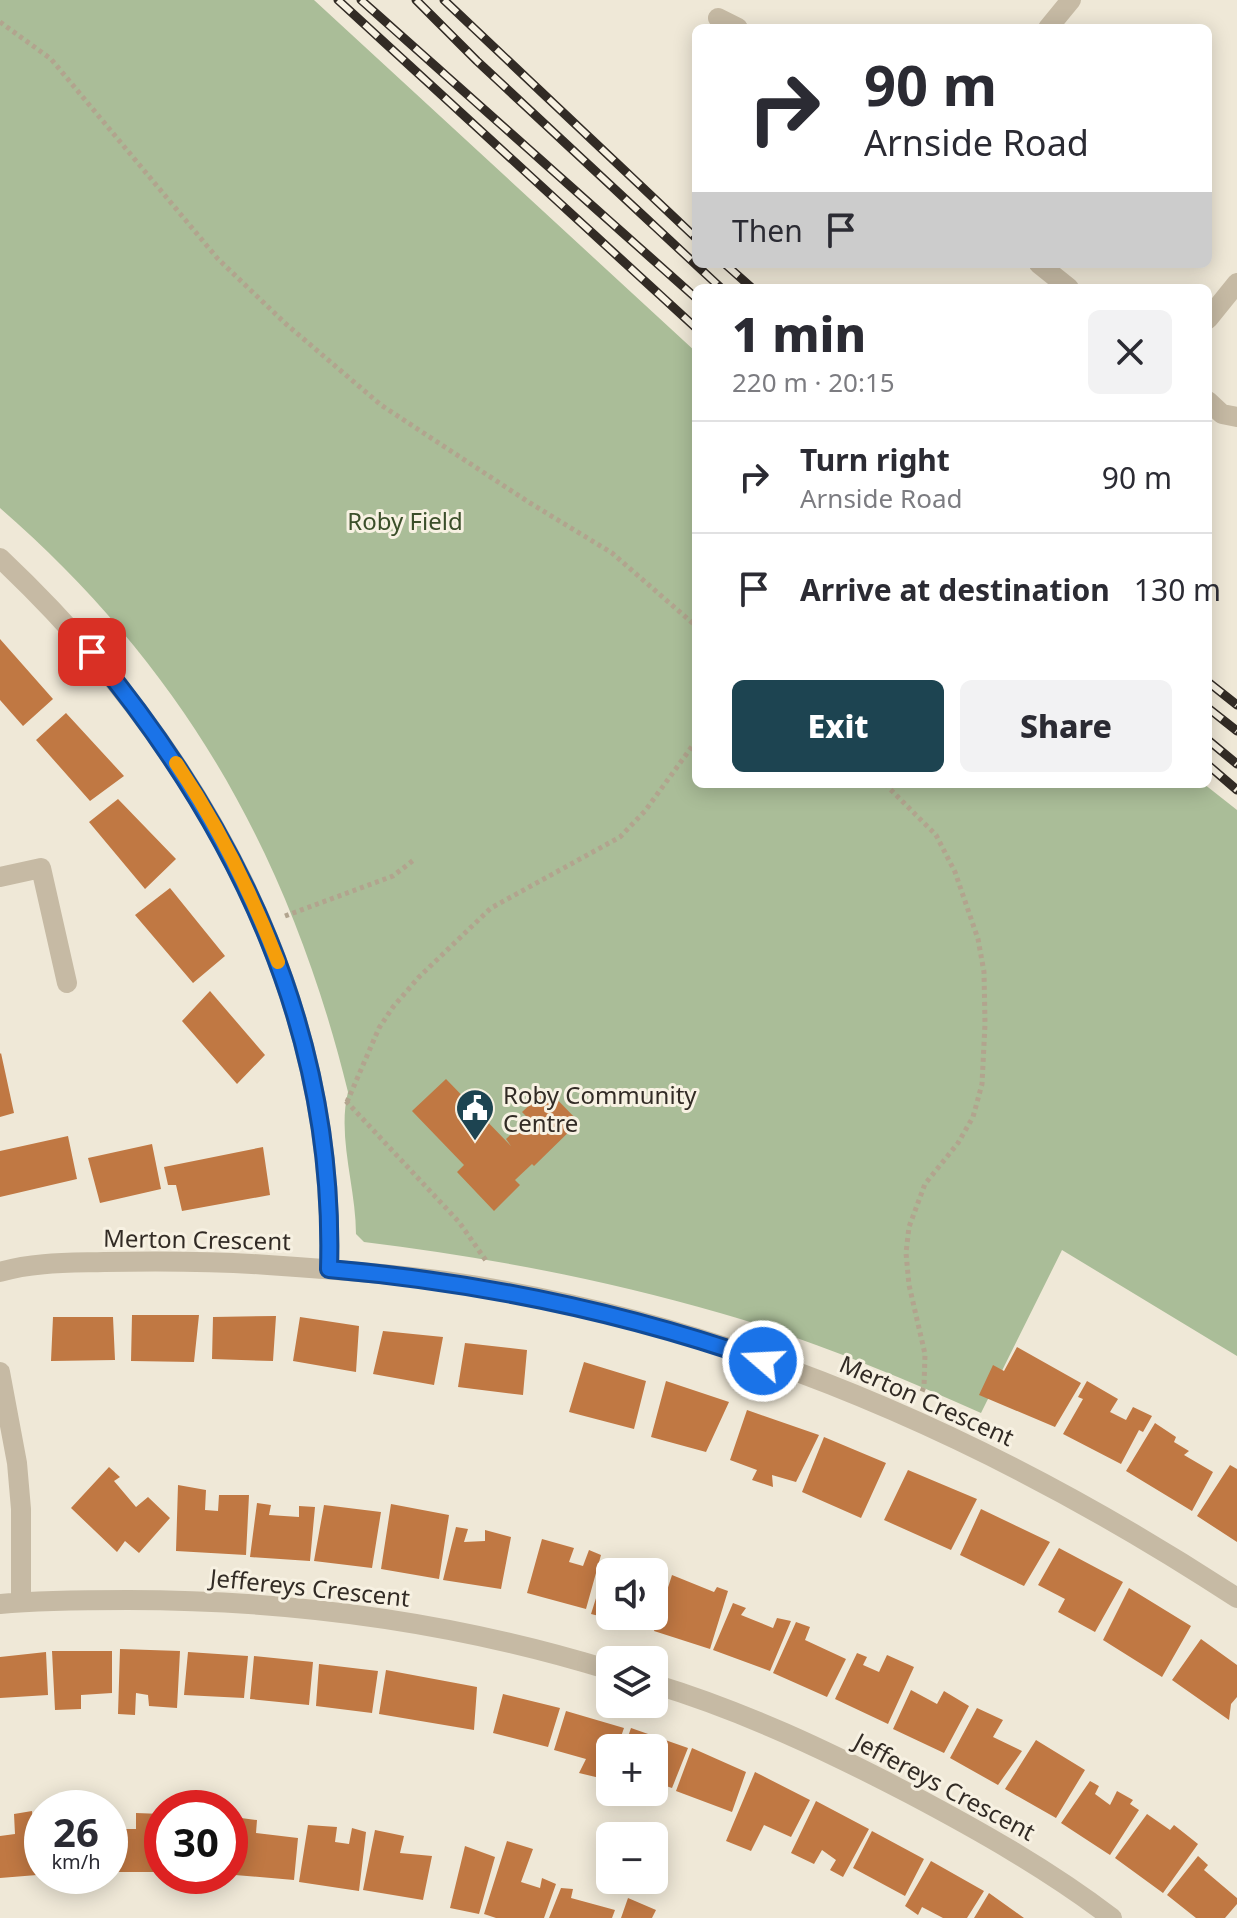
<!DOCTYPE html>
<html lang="en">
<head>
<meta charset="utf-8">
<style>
  :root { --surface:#fff; --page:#f2f2f3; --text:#2b2b33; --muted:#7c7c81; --line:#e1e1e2; --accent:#1d4451 }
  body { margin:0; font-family:"Noto Sans",sans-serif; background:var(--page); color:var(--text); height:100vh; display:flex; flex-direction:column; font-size:30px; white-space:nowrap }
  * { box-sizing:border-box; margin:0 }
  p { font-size:26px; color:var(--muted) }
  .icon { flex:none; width:44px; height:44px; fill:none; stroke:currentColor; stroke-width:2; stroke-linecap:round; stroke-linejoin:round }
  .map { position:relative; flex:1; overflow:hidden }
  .details { position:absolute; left:692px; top:284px; width:520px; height:504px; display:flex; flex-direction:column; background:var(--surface); border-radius:12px; box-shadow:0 4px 20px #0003 }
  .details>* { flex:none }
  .banner { position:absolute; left:692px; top:24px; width:520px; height:244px; border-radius:12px; box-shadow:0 4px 20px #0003; background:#fff; color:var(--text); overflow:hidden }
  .controls { position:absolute; left:596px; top:1558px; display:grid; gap:16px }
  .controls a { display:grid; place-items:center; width:72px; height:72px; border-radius:12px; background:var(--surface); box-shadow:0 4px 20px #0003; font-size:40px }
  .speed { position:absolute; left:24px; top:1790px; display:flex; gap:16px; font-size:40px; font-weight:700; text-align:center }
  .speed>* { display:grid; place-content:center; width:104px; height:104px; border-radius:50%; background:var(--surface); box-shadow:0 4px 20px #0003; line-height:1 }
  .speed small { font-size:20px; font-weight:400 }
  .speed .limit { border:12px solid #d22; background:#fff; color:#111 }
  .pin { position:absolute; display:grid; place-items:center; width:68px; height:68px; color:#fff; margin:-34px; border-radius:16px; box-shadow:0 4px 12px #0006 }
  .me { position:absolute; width:88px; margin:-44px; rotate:289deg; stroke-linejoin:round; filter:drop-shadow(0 0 6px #0008) }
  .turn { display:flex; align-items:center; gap:28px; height:168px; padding:0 40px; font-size:36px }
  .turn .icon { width:104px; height:104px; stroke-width:2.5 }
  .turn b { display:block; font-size:56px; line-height:68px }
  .then { display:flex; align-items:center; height:76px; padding:0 40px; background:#0003; gap:16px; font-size:30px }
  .round { display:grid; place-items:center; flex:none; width:84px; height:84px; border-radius:12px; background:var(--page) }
  .overview { display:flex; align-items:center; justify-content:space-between; height:136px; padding:0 40px }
  h1 { font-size:48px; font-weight:800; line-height:60px }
  .action { display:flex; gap:16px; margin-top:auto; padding:16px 40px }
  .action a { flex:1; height:92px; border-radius:12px; background:var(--accent); color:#fff; font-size:32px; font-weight:800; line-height:92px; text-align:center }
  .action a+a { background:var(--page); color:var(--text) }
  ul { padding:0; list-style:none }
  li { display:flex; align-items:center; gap:24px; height:112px; padding:0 40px; border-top:2px solid var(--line) }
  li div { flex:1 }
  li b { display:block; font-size:30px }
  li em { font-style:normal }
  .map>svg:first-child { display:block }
</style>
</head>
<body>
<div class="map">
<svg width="1237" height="1918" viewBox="0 0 1237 1918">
  <rect width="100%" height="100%" fill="#efe8d7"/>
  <!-- green -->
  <path fill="#aabd98" d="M 0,0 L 314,0 L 696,352 L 696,784 L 1204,784 L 1237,810 L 1237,1356 L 1062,1250 L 981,1413 C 895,1375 810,1339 720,1313 C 603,1279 485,1257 364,1242 L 356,1234 C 356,1187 337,1137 348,1092 C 290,856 184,668 0,508 Z"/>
  <!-- building -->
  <path fill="#c07843" d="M 0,639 L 53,699 L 23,726 L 0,700 Z
    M 66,713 L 124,776 L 90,801 L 36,740 Z
    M 118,799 L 176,859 L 145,889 L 89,822 Z
    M 170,888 L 225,956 L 193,983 L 135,915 Z
    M 210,991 L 265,1055 L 237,1084 L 182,1021 Z
    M 1,1053 L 14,1113 L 0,1117 L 0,1054 Z
    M 446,1079 L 511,1146 L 506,1139 L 528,1118 L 522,1112 L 547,1089 L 579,1122 L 534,1166 L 532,1164 L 515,1180 L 520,1185 L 494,1211 L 457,1172 L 464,1165 L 412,1111 Z
    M 68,1136 L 77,1179 L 0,1197 L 0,1151 Z
    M 152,1144 L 161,1189 L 100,1203 L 88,1158 Z
    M 263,1147 L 270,1195 L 182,1211 L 176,1185 L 168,1185 L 164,1167 Z
    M 132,1315 L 199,1315 L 194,1362 L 131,1361 Z
    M 276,1316 L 273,1361 L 212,1359 L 213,1317 Z
    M 53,1317 L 113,1317 L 115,1360 L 51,1361 Z
    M 300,1317 L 359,1326 L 356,1372 L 293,1361 Z
    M 383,1331 L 443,1337 L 434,1385 L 373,1374 Z
    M 465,1343 L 527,1350 L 523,1395 L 458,1387 Z
    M 1017,1347 L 1081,1383 L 1055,1427 L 979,1395 L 993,1365 L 1004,1371 Z
    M 584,1362 L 646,1381 L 634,1429 L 569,1412 Z
    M 666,1381 L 729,1402 L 706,1452 L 651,1437 Z
    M 1087,1381 L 1118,1399 L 1110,1412 L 1126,1420 L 1133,1407 L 1152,1416 L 1143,1432 L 1139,1430 L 1121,1464 L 1063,1434 L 1083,1399 L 1078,1397 Z
    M 747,1410 L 819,1435 L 796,1482 L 772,1475 L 773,1487 L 752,1480 L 757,1470 L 730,1460 Z
    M 1155,1423 L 1176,1437 L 1174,1442 L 1189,1451 L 1184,1455 L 1213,1472 L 1192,1511 L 1126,1471 Z
    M 824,1437 L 886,1463 L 861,1518 L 802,1492 Z
    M 1230,1465 L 1237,1469 L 1237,1542 L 1197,1516 Z
    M 109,1467 L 120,1477 L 114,1481 L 136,1507 L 148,1497 L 170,1518 L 139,1553 L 125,1541 L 117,1552 L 71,1508 Z
    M 908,1470 L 977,1499 L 951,1550 L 884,1520 Z
    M 178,1485 L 206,1490 L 205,1510 L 218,1511 L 219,1495 L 249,1495 L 246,1555 L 176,1551 Z
    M 257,1503 L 271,1505 L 269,1515 L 299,1517 L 299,1506 L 315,1507 L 310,1561 L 250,1557 Z
    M 391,1504 L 449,1515 L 439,1579 L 381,1569 Z
    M 324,1505 L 381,1512 L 372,1568 L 314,1561 Z
    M 981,1509 L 1050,1542 L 1024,1586 L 960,1555 Z
    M 456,1527 L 468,1529 L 464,1542 L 485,1541 L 485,1530 L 511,1537 L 501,1589 L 443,1580 Z
    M 542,1539 L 574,1548 L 569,1562 L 583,1566 L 589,1550 L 601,1555 L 586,1609 L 527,1593 Z
    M 1059,1548 L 1123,1582 L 1095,1632 L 1058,1612 L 1065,1599 L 1038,1585 Z
    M 608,1560 L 634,1566 L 632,1572 L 610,1572 L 610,1616 L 652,1616 L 648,1628 L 591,1614 Z
    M 654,1573 L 664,1577 L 655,1606 L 654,1606 Z
    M 672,1575 L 714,1592 L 717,1587 L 728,1591 L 710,1649 L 654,1631 Z
    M 1129,1588 L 1191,1626 L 1162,1677 L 1103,1640 Z
    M 733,1603 L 746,1608 L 741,1615 L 773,1628 L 777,1618 L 791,1621 L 770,1671 L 713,1650 Z
    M 796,1622 L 810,1627 L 805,1640 L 846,1659 L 827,1697 L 773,1673 Z
    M 1201,1639 L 1237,1665 L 1237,1697 L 1231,1704 L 1229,1720 L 1172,1680 Z
    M 120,1649 L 180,1651 L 177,1708 L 149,1706 L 148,1695 L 136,1693 L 135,1715 L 118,1714 Z
    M 52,1651 L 112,1651 L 112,1693 L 81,1695 L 81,1709 L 55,1710 Z
    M 46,1652 L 48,1695 L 0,1698 L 0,1657 Z
    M 188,1652 L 248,1656 L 244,1698 L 184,1695 Z
    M 857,1653 L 867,1657 L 863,1665 L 879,1672 L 887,1655 L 914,1667 L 888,1724 L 835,1699 Z
    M 254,1656 L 313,1662 L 309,1705 L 250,1699 Z
    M 319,1664 L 378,1671 L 372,1713 L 316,1706 Z
    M 386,1670 L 477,1687 L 474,1730 L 379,1714 Z
    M 911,1690 L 937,1704 L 944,1691 L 969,1706 L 944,1753 L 893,1729 Z
    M 503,1694 L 560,1708 L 548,1747 L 493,1733 Z
    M 977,1708 L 1003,1720 L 993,1737 L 1022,1751 L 998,1785 L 950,1758 Z
    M 566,1711 L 624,1728 L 617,1748 L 610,1748 L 610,1767 L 608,1766 L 604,1779 L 579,1773 L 586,1759 L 554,1750 Z
    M 631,1728 L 688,1748 L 672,1788 L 654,1782 L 654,1748 L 624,1748 Z
    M 1036,1740 L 1085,1770 L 1056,1818 L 1005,1789 Z
    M 692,1748 L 746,1772 L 732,1812 L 676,1791 Z
    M 755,1772 L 810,1800 L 791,1837 L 764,1825 L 751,1851 L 726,1841 Z
    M 1090,1781 L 1099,1786 L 1095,1794 L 1110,1805 L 1117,1791 L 1133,1800 L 1130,1804 L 1139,1810 L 1110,1855 L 1061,1823 Z
    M 816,1801 L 869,1829 L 843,1877 L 830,1870 L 836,1860 L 822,1850 L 814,1864 L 791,1853 Z
    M 32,1811 L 37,1875 L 0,1878 L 0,1836 L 15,1834 L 14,1814 Z
    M 136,1813 L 162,1814 L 162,1872 L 110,1872 L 110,1829 L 136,1829 Z
    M 1147,1814 L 1170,1830 L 1174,1825 L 1198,1844 L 1163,1893 L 1115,1858 Z
    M 241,1818 L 257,1820 L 256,1833 L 298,1838 L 294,1880 L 235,1875 Z
    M 308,1825 L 337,1827 L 335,1842 L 349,1844 L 352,1828 L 366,1832 L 359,1891 L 299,1882 Z
    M 375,1830 L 404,1836 L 400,1853 L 432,1856 L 423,1900 L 363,1890 Z
    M 872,1831 L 924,1859 L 905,1896 L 853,1868 Z
    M 507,1841 L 533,1849 L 521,1882 L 540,1888 L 542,1878 L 556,1884 L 544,1918 L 496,1918 L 484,1914 Z
    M 465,1846 L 495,1857 L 479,1914 L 450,1908 Z
    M 1198,1856 L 1208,1865 L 1204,1870 L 1237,1898 L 1237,1904 L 1225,1918 L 1196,1918 L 1167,1895 Z
    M 931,1861 L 984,1891 L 967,1918 L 943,1918 L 922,1907 L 918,1915 L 905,1906 Z
    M 561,1888 L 573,1889 L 571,1898 L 615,1910 L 612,1918 L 549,1918 Z
    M 989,1893 L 1024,1918 L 974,1918 Z
    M 628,1898 L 656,1910 L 652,1918 L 621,1918 Z"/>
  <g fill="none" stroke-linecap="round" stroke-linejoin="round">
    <!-- path -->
    <path stroke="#b2a48e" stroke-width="5" stroke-dasharray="4 4" stroke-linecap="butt" d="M 0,22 L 51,59 L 218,259 L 286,324 L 381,405 L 530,503 L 612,553 L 696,626
      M 885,784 L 936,835 L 955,872 L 978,939 L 984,972 L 985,1024 L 982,1084 L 973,1117 L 958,1143 L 925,1184 L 909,1227 L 906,1253 L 909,1285 L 925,1354 L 924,1387 L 921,1394
      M 285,916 L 393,876 L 415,859
      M 346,1101 L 459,1222 L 487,1262
      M 347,1102 L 379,1028 L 393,1007 L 419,977 L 491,908 L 620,837 L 645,811 L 696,741"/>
    <!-- street -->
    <path stroke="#c6baa4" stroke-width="20" d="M 718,18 L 738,28
      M 1048,28 L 1071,0
      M 1039,264 L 1069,288
      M 1208,319 L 1237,283
      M 1208,401 L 1222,414 L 1237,417
      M 0,558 C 198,745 337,990 329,1269
      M 0,877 L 41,868 L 67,983
      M 0,1272 C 34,1262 69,1263 104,1262 C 159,1261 214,1261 268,1265 C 327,1269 386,1273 445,1281 C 731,1322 997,1441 1237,1598
      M 0,1372 L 17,1463 L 21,1509 L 21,1602
      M 0,1604 C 42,1600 86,1600 128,1600 C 292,1600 454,1622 610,1670
      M 654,1684 C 743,1711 828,1751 910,1794 C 980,1831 1049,1870 1112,1918"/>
    <!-- rail casing -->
    <g stroke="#322b25" stroke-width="9">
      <path id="rail" d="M 338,0 L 696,328
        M 361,0 L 696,298
        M 416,0 L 477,61 L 721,288
        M 444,0 L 696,238
        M 725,264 L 752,288
        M 1208,682 L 1237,705
        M 1208,708 L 1237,731
        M 1208,740 L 1237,764
        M 1208,765 L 1237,790"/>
    </g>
    <!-- rail -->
    <use href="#rail" stroke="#f7f1e2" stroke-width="6" stroke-dasharray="18" stroke-linecap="butt"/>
  </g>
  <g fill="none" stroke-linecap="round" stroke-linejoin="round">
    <!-- route casing -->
    <g stroke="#114b97" stroke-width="20">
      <path id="route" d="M 92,652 C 239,830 336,1033 329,1269 C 478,1282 621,1311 763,1361"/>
    </g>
    <!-- route -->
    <use href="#route" stroke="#1a73e8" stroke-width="14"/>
    <!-- slow -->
    <path stroke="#f59e0b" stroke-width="14" d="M 176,763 C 218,825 251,892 278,962"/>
  </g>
  <!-- icons -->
  <defs>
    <g id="civic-pin" transform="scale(2)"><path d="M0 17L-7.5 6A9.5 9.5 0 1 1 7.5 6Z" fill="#1d4451" stroke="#f7f1e2"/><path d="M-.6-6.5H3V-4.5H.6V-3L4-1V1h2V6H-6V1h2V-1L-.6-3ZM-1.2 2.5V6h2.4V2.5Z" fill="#fff"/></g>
  </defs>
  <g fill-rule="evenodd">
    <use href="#civic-pin" x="475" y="1108"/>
  </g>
  <g text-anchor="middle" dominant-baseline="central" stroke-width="6" stroke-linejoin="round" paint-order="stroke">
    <!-- park labels -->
    <g font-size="24" fill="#3b4f2a" stroke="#f7f1e2">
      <text x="405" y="520">Roby Field</text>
    </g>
    <!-- poi labels -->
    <g font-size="24" fill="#322b25" stroke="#f7f1e2" text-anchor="start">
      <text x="503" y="1094">Roby Community<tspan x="503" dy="28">Centre</tspan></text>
    </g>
    <!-- street labels -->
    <g font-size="24" fill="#322b25" stroke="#f7f1e2">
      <text transform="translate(197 1239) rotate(1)">Merton Crescent</text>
      <text transform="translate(927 1400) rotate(24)">Merton Crescent</text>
      <text transform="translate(310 1587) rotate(6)">Jeffereys Crescent</text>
      <text transform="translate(945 1786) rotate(28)">Jeffereys Crescent</text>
    </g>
  </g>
</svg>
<div class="controls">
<a><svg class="icon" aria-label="sound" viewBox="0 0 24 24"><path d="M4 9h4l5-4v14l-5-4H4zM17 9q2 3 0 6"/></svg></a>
<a><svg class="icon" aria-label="layers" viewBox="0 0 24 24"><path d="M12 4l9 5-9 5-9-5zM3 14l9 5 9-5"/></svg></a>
<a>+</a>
<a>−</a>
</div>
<div class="speed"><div>26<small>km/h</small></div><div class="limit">30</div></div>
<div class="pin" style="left:92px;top:652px;background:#d93025"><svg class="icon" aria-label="arrive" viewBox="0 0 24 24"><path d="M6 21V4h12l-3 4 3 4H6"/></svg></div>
<svg class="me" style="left:763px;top:1361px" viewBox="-20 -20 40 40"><circle r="17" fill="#1a73e8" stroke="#fff" stroke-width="3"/><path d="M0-11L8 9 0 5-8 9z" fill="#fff"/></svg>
<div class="banner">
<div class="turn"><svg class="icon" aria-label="right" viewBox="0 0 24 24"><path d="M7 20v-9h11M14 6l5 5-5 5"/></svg><div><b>90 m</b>Arnside Road</div></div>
<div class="then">Then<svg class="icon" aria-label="arrive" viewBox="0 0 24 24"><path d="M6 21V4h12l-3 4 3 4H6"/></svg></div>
</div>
<section class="details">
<div class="overview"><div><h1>1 min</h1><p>220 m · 20:15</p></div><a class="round"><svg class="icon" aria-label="close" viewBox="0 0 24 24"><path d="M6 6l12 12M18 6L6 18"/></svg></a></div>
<ul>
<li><svg class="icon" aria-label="right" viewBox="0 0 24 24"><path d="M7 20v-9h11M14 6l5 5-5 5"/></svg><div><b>Turn right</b><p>Arnside Road</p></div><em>90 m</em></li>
<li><svg class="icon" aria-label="arrive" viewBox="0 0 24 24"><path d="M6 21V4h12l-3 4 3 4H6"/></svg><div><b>Arrive at destination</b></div><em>130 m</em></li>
</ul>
<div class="action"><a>Exit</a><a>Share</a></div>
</section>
</div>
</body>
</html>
